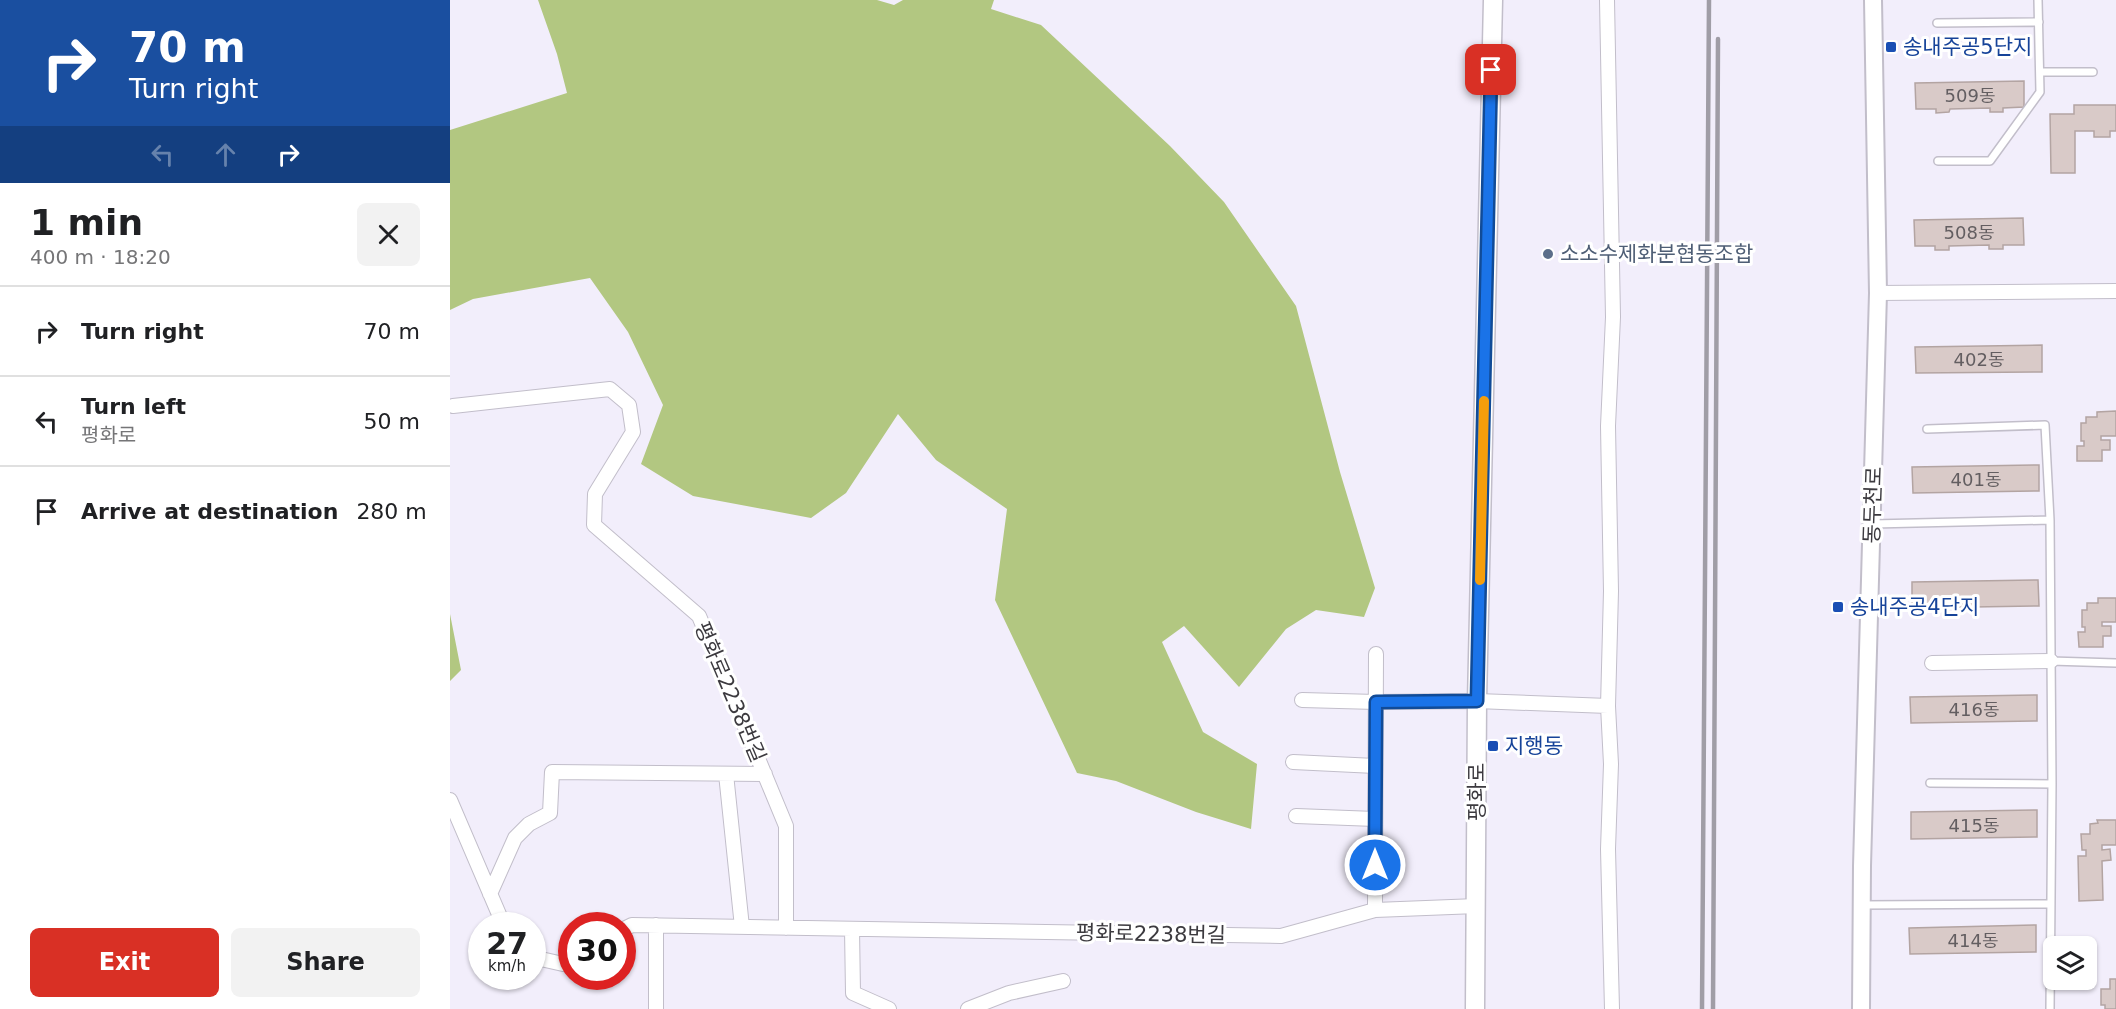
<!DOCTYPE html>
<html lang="en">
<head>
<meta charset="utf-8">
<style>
  :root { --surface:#fff; --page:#f2f2f2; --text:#202124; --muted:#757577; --line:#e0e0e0; --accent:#d93025 }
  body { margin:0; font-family:"DejaVu Sans","Noto Sans KR",sans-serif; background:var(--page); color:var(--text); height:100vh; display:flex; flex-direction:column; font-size:22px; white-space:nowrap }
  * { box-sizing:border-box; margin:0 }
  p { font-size:20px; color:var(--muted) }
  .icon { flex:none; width:33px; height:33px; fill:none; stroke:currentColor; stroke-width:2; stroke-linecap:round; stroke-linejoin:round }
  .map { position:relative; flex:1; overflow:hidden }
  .drawer { display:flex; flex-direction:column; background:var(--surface); width:450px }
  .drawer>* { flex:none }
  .banner { background:#1a4fa0; color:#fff; overflow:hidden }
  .tools { position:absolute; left:1593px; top:936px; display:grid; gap:12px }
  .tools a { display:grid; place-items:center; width:54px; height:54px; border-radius:9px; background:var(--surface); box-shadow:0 2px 4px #0004; font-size:30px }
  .speed { position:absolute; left:18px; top:912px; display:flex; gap:12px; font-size:30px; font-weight:700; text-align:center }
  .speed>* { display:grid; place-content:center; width:78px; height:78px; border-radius:50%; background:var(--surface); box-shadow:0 2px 4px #0004; line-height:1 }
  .speed small { font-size:15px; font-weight:400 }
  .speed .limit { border:9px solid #d22; background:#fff; color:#111 }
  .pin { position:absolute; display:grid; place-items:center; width:51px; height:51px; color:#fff; margin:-26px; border-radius:12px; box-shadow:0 3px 9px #0006 }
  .me { position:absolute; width:66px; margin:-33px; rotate:0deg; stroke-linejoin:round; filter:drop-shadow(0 0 4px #0008) }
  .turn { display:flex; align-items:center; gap:21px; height:126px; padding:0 30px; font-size:27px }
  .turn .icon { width:78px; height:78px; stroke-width:2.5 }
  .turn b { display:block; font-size:42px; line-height:51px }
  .lanes { display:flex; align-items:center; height:57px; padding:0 30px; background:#0003; justify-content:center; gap:30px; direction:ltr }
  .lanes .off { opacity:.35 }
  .round { display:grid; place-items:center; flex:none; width:63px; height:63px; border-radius:9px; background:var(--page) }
  .head { display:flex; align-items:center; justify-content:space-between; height:102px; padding:0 30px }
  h1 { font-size:36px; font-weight:700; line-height:45px }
  .button { display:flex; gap:12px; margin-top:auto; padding:12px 30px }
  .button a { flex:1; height:69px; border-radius:9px; background:var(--accent); color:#fff; font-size:24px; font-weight:700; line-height:69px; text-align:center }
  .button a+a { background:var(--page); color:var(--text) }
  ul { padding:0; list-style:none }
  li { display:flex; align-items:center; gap:18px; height:90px; padding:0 30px; border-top:2px solid var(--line) }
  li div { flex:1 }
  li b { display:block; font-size:22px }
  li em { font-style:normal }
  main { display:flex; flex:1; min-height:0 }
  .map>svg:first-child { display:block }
</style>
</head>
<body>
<main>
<section class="drawer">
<div class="banner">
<div class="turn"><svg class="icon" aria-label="right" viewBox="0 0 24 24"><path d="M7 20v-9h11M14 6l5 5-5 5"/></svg><div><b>70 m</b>Turn right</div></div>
<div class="lanes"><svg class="icon off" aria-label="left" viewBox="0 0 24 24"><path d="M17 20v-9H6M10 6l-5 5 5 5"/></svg><svg class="icon off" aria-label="ahead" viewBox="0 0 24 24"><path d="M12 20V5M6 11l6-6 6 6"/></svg><svg class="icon" aria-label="right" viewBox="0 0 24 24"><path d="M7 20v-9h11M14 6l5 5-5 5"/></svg></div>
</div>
<div class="head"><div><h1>1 min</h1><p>400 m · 18:20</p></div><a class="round"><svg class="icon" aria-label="close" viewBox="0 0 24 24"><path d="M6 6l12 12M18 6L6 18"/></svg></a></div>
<ul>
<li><svg class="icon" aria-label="right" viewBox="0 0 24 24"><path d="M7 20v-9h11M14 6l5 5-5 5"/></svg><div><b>Turn right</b></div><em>70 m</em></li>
<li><svg class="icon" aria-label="left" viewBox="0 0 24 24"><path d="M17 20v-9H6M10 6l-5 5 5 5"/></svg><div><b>Turn left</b><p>평화로</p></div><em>50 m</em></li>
<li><svg class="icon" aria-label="arrive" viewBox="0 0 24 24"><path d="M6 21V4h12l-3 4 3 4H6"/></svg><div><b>Arrive at destination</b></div><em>280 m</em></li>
</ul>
<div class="button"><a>Exit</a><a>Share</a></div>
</section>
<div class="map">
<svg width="1666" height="1009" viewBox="0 0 1666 1009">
  <rect width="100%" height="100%" fill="#f2eefb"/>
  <!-- forest -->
  <path fill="#b2c781" d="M 88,0 L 427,0 L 444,5 L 453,0 L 544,0 L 541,9 L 591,25 L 720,146 L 774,202 L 846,306 L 890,472 L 925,588 L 914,617 L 866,610 L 836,629 L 789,687 L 734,626 L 712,642 L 753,732 L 807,764 L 801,829 L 746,812 L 666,781 L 627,773 L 545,600 L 557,509 L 486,460 L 448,414 L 396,493 L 361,518 L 243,496 L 191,464 L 213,405 L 178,332 L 140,278 L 23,299 L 0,310 L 0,130 L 117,93 L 107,54 Z
    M 0,614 L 11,670 L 0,681 Z"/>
  <!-- building -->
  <path fill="#d9cac8" stroke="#b3a4a2" stroke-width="1.5" d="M 1574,81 L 1574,107 L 1553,108 L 1553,112 L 1540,112 L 1540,108 L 1500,109 L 1499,112 L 1486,113 L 1486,109 L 1466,109 L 1465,83 Z
    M 1624,105 L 1666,105 L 1666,131 L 1660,131 L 1660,137 L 1644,137 L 1644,131 L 1625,131 L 1625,173 L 1601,173 L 1600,114 L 1624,114 Z
    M 1573,218 L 1574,245 L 1553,245 L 1553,249 L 1539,249 L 1539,245 L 1499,246 L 1499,250 L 1485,250 L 1485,246 L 1465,246 L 1464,220 Z
    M 1592,345 L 1592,372 L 1466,373 L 1465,347 Z
    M 1666,411 L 1666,436 L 1651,436 L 1651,440 L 1660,440 L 1660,450 L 1652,450 L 1652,461 L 1627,461 L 1627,446 L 1634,446 L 1634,441 L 1631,441 L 1631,423 L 1636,423 L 1636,417 L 1647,417 L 1647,412 Z
    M 1589,465 L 1589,491 L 1463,493 L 1462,467 Z
    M 1588,580 L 1589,606 L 1462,608 L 1462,582 Z
    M 1648,598 L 1666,598 L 1666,622 L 1652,622 L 1652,626 L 1661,626 L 1661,636 L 1653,636 L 1653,647 L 1629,647 L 1628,632 L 1635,632 L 1635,627 L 1632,627 L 1632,610 L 1637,610 L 1637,603 L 1648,603 Z
    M 1587,695 L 1587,721 L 1461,723 L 1460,697 Z
    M 1587,810 L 1587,837 L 1461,839 L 1461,812 Z
    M 1647,820 L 1666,820 L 1666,845 L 1652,845 L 1652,850 L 1660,849 L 1661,860 L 1652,861 L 1653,900 L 1629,901 L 1628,856 L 1636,856 L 1636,850 L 1632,850 L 1631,834 L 1640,834 L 1640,824 L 1648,823 Z
    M 1586,925 L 1586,952 L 1460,954 L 1459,928 Z
    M 1660,979 L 1666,979 L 1666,1009 L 1655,1009 L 1655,1005 L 1651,1005 L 1651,989 L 1660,989 Z"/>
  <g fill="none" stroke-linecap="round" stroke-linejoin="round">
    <!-- service casing -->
    <g stroke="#c2beca" stroke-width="10">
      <path id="service" d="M 1487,23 L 1589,22
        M 1591,72 L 1643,72
        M 1488,161 L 1540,161 L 1590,92 L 1588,0
        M 1423,524 L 1600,520 L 1595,425 L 1477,429
        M 1601,661 L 1666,663
        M 1480,783 L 1602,784 L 1600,520
        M 1412,905 L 1601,904
        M 1600,1009 L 1602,784"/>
    </g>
    <!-- minor casing -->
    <g stroke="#c2beca" stroke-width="16">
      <path id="minor" d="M 1428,293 L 1666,291
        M 3,406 L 160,389 L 179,405 L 183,432 L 145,494 L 144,525 L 249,616 L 336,826 L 336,928
        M 1482,663 L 1601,661
        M 852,700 L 926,702 L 1027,701 L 1158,706 L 1161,591 L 1158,426 L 1163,317 L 1157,0
        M 1158,706 L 1161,764 L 1158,849 L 1162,1009
        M 843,762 L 925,766
        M 276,774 L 292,927
        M 0,800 L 54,926
        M 846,816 L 925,819
        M 40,894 L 65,838 L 79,824 L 100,813 L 102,772 L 315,774
        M 925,910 L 926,654
        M 402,929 L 403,993 L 439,1009
        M 172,930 L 182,925 L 831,936 L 925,910 L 1027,906
        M 82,957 L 113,964 L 122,959
        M 206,1009 L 206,925
        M 518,1009 L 559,993 L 613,981"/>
    </g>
    <!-- tertiary casing -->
    <g stroke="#c2beca" stroke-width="20">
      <path id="tertiary" d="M 1411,1009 L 1412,866 L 1428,293 L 1423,0"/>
    </g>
    <!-- secondary casing -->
    <g stroke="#c2beca" stroke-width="21">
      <path id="secondary" d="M 1025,1009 L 1027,701 L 1043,0"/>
    </g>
    <!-- service -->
    <use href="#service" stroke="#fff" stroke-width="7"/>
    <!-- minor -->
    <use href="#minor" stroke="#fff" stroke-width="14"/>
    <!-- tertiary -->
    <use href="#tertiary" stroke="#fff" stroke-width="16"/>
    <!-- secondary -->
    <use href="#secondary" stroke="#fff" stroke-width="18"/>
    <!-- rail -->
    <path stroke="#a09da6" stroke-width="4.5" d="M 1252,1009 L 1259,0
      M 1263,1009 L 1268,39"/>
  </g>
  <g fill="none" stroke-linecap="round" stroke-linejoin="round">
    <!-- route casing -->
    <g stroke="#114b97" stroke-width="15">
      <path id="route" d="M 925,865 L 926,702 L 1027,701 L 1041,70"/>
    </g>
    <!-- route -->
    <use href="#route" stroke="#1a73e8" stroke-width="10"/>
    <!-- slow -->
    <path stroke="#f59e0b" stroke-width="10" d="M 1030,580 L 1034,401"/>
  </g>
  <!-- markers -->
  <g fill="#1a4fb4" stroke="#fff" stroke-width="2">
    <rect x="1435" y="41" width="12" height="12" rx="3"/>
    <rect x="1382" y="601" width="12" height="12" rx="3"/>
    <rect x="1037" y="740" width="12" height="12" rx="3"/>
  </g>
  <circle fill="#5c6f8a" stroke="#fff" stroke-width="2" cx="1098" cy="254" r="6"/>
  <g text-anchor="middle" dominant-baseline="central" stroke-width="6" stroke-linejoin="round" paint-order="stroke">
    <!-- number labels -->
    <g font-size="18" fill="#635e61">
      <text x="1520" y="95">509동</text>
      <text x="1519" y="232">508동</text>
      <text x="1529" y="359">402동</text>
      <text x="1526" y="479">401동</text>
      <text x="1524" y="709">416동</text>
      <text x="1524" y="825">415동</text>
      <text x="1523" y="940">414동</text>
    </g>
    <!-- transit labels -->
    <g font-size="21" fill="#164399" stroke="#fff" text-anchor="start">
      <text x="1453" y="47">송내주공5단지</text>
      <text x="1400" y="607">송내주공4단지</text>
      <text x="1055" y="746">지행동</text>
    </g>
    <!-- service labels -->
    <g font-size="21" fill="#4e5e75" stroke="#fff" text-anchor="start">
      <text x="1110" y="254">소소수제화분협동조합</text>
    </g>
    <!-- street labels -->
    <g font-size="21" fill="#3c3a3f" stroke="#fff">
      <text transform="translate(1423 505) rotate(-88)">동두천로</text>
      <text transform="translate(280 692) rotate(67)">평화로2238번길</text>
      <text transform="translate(1027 792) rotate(-90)">평화로</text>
      <text transform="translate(701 934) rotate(1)">평화로2238번길</text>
    </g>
  </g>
</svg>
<div class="tools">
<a><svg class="icon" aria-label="layers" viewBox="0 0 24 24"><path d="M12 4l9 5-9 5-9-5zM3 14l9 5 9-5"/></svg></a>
</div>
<div class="speed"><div>27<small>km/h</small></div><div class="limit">30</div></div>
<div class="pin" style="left:1041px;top:70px;background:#d93025"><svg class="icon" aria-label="arrive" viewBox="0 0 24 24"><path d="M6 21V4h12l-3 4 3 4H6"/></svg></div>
<svg class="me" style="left:925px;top:865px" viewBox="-20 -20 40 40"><circle r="17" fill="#1a73e8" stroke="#fff" stroke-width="3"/><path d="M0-11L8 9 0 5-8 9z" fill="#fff"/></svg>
</div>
</main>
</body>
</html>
